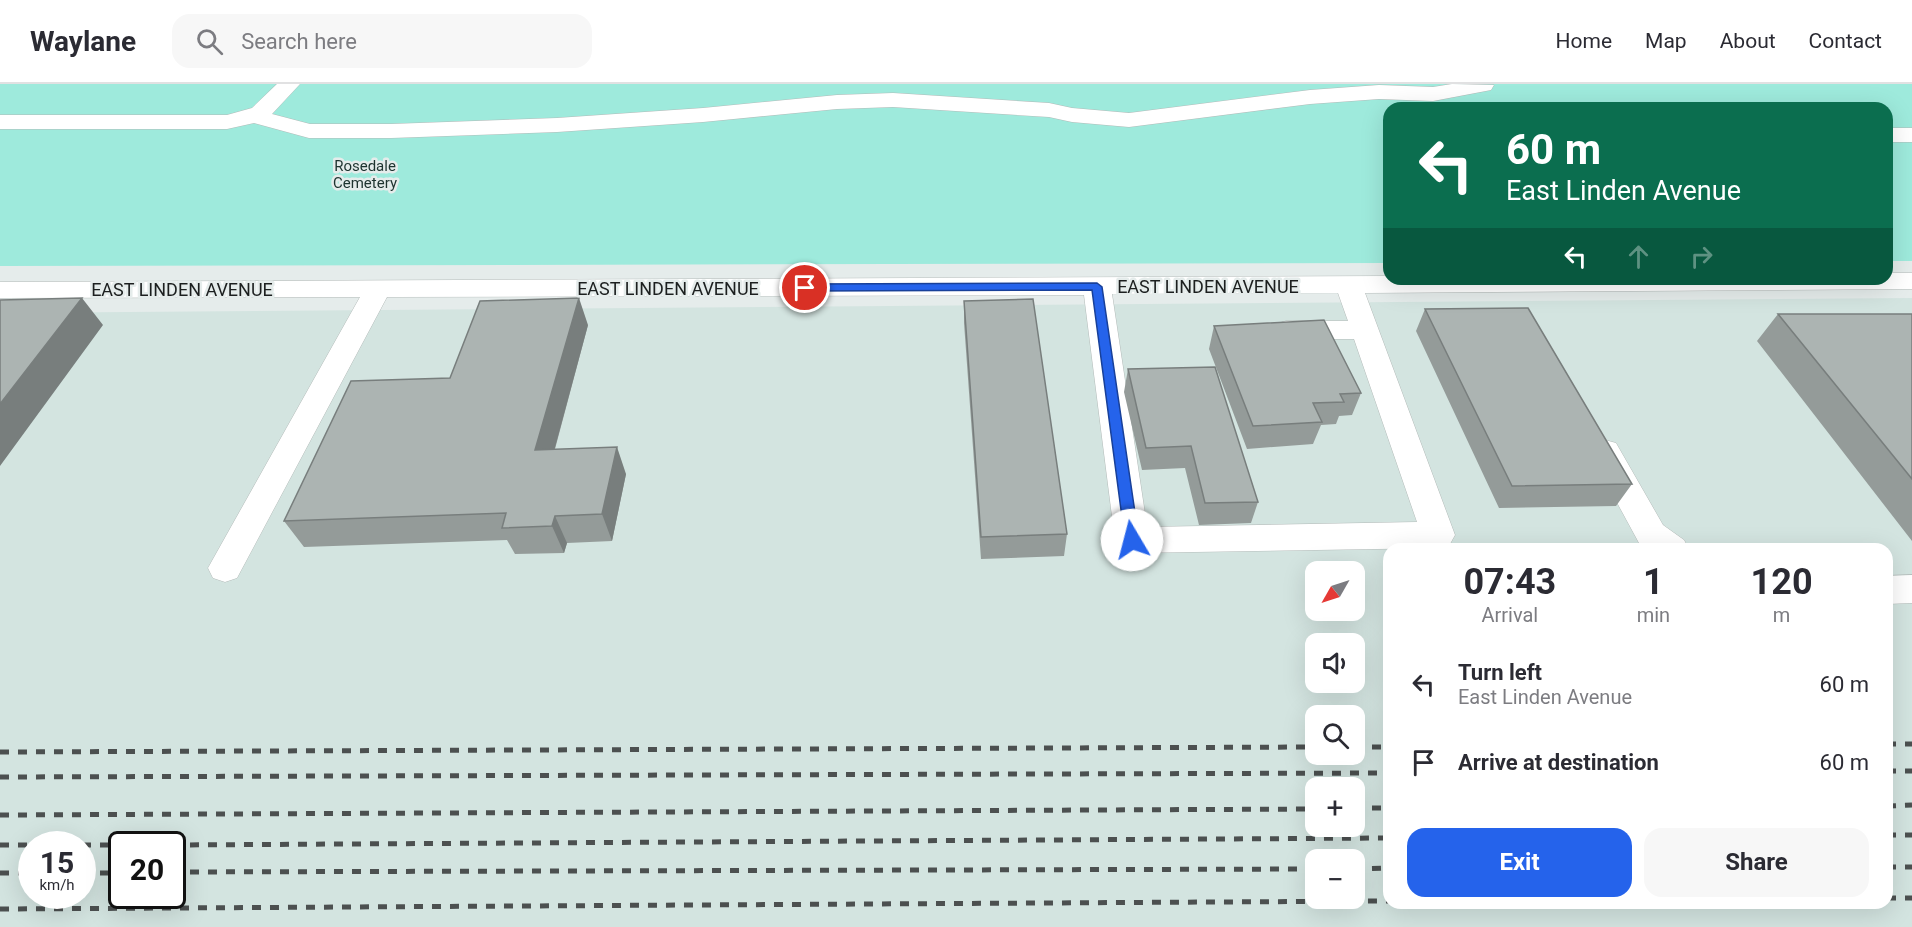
<!DOCTYPE html>
<html lang="en">
<head>
<meta charset="utf-8">
<style>
  :root { --surface:#fff; --page:#f7f7f7; --text:#2b2b33; --muted:#7c7c81; --line:#e1e1e2; --accent:#2563eb }
  body { margin:0; font-family:Roboto,sans-serif; background:var(--page); color:var(--text); height:100vh; display:flex; flex-direction:column; font-size:22px; white-space:nowrap }
  * { box-sizing:border-box; margin:0 }
  p { font-size:20px; color:var(--muted) }
  .icon { flex:none; width:33px; height:33px; fill:none; stroke:currentColor; stroke-width:2; stroke-linecap:round; stroke-linejoin:round }
  .map { position:relative; flex:1; overflow:hidden }
  .sheet { position:absolute; left:1383px; top:459px; width:510px; height:366px; display:flex; flex-direction:column; background:var(--surface); border-radius:18px; box-shadow:0 6px 24px #0002 }
  .sheet>* { flex:none }
  .banner { position:absolute; left:1383px; top:18px; width:510px; height:183px; border-radius:18px; box-shadow:0 6px 24px #0002; background:#0b6e4f; color:#fff; overflow:hidden }
  .needle { width:39px; rotate:231deg }
  .fabs { position:absolute; left:1305px; top:477px; display:grid; gap:12px }
  .fabs a { display:grid; place-items:center; width:60px; height:60px; border-radius:12px; background:var(--surface); box-shadow:0 6px 24px #0002; font-size:30px }
  .speed { position:absolute; left:18px; top:747px; display:flex; gap:12px; font-size:30px; font-weight:700; text-align:center }
  .speed>* { display:grid; place-content:center; width:78px; height:78px; border-radius:50%; background:var(--surface); box-shadow:0 6px 24px #0002; line-height:1 }
  .speed small { font-size:15px; font-weight:400 }
  .speed .limit { border:3px solid #111; border-radius:9px; background:#fff; color:#111 }
  .pin { position:absolute; display:grid; place-items:center; width:51px; height:51px; color:#fff; margin:-26px; border:3px solid #fff; border-radius:50%; box-shadow:0 2px 6px #0007 }
  .me { position:absolute; width:66px; margin:-33px; rotate:352deg; stroke-linejoin:round; filter:drop-shadow(0 0 4px #0008) }
  .turn { display:flex; align-items:center; gap:21px; height:126px; padding:0 24px; font-size:27px }
  .turn .icon { width:78px; height:78px; stroke-width:2.5 }
  .turn b { display:block; font-size:42px; line-height:51px }
  .lanes { display:flex; align-items:center; height:57px; padding:0 24px; background:#0003; justify-content:center; gap:30px; direction:ltr }
  .lanes .off { opacity:.35 }
  .eta { display:flex; justify-content:space-evenly; align-items:center; height:102px; text-align:center }
  .eta b { font-size:36px; font-weight:700; line-height:42px }
  .primary-button { display:flex; gap:12px; margin-top:auto; padding:12px 24px }
  .primary-button a { flex:1; height:69px; border-radius:18px; background:var(--accent); color:#fff; font-size:24px; font-weight:700; line-height:69px; text-align:center }
  .primary-button a+a { background:var(--page); color:var(--text) }
  ul { padding:0; list-style:none }
  li { display:flex; align-items:center; gap:18px; height:78px; padding:0 24px }
  li div { flex:1 }
  li b { display:block; font-size:22px }
  li em { font-style:normal }
  header { display:flex; align-items:center; gap:36px; box-sizing:border-box; height:84px; padding:0 30px; background:var(--surface); border-bottom:2px solid var(--line) }
  header strong { font-size:28px }
  nav { display:flex; gap:33px; margin-inline-start:auto; font-size:21px }
  .search { width:420px; height:54px; background:var(--page); display:flex; align-items:center; gap:15px; box-sizing:border-box; padding:0 21px; border-radius:18px; color:var(--muted); font-size:22px }
  .map>svg:first-child { display:block }
</style>
</head>
<body>
<header>
<strong>Waylane</strong>
<div class="search"><svg class="icon" aria-label="search" viewBox="0 0 24 24"><circle cx="10" cy="10" r="6"/><path d="M15 15l6 6"/></svg>Search here</div>
<nav><a>Home</a><a>Map</a><a>About</a><a>Contact</a></nav>
</header>
<div class="map">
<svg width="1912" height="843" viewBox="0 0 1912 843">
  <rect width="100%" height="100%" fill="#e5eceb"/>
  <!-- built -->
  <path fill="#d3e4e0" fill-rule="evenodd" d="M 1912,214 L 1912,843 L 0,843 L 0,229 ZM 1389,465 L 1887,465 L 1887,819 L 1389,819 ZM 1316,488 L 1354,488 L 1354,526 L 1316,526 ZM 1316,560 L 1354,560 L 1354,598 L 1316,598 ZM 1316,632 L 1354,632 L 1354,670 L 1316,670 ZM 1316,704 L 1354,704 L 1354,742 L 1316,742 ZM 32,760 L 82,760 L 82,812 L 32,812 ZM 122,760 L 172,760 L 172,812 L 122,812 ZM 1316,776 L 1354,776 L 1354,814 L 1316,814 Z"/>
  <!-- green -->
  <path fill="#9eeadc" d="M 0,0 L 1912,0 L 1912,177 L 1887,177 L 1887,24 L 1389,24 L 1389,179 L 0,182 Z"/>
  <g fill="none" stroke-linecap="round" stroke-linejoin="round">
    <!-- minor casing -->
    <g stroke="#b4bbb9" stroke-width="1">
      <path id="minor" d="M 277,0 L 300,0 L 272,30 L 310,40 L 391,40 L 557,34 L 703,24 L 837,11 L 893,9 L 1049,19 L 1072,24 L 1129,29 L 1310,6 L 1379,1 L 1433,3 L 1452,0 L 1494,1 L 1491,6 L 1433,17 L 1379,15 L 1310,20 L 1129,43 L 1072,38 L 1049,33 L 893,23 L 837,25 L 703,38 L 557,48 L 391,54 L 309,54 L 254,39 L 227,45 L 0,45 L 0,31 L 227,31 L 252,24 Z
        M 1887,44 L 1912,44 L 1912,58 L 1887,58 Z
        M 1887,189 L 1912,189 L 1912,205 L 1365,209 L 1455,451 L 1450,460 L 1438,464 L 1132,469 L 1120,465 L 1115,456 L 1084,211 L 387,213 L 237,494 L 225,498 L 213,494 L 208,484 L 360,213 L 0,214 L 0,198 L 1389,192 L 1389,195 L 1887,195 ZM 1338,209 L 1348,237 L 1286,237 L 1276,240 L 1272,246 L 1276,252 L 1286,255 L 1354,255 L 1417,438 L 1147,443 L 1112,210 Z
        M 1605,356 L 1616,359 L 1663,441 L 1684,456 L 1689,465 L 1647,465 L 1639,459 L 1589,367 L 1594,359 Z
        M 1912,491 L 1912,519 L 1887,520 L 1887,492 Z"/>
    </g>
    <!-- minor -->
    <use href="#minor" fill="#fff" fill-rule="evenodd"/>
    <!-- rail -->
    <path stroke="#4c5050" stroke-width="5" stroke-dasharray="9 9" stroke-linecap="butt" d="M 1887,660 L 1912,660
      M 1354,663 L 1389,663
      M 0,668 L 1316,663
      M 1887,687 L 1912,687
      M 0,693 L 1389,689
      M 1887,722 L 1912,721
      M 1354,724 L 1389,724
      M 0,731 L 1316,725
      M 1887,751 L 1912,751
      M 0,761 L 32,761
      M 82,761 L 122,761
      M 172,761 L 1389,754
      M 1887,783 L 1912,783
      M 1354,785 L 1389,784
      M 172,788 L 1316,785
      M 0,789 L 32,789
      M 82,789 L 122,789
      M 1887,814 L 1912,814
      M 0,825 L 1389,817"/>
  </g>
  <!-- wall -->
  <path fill="#949b99" d="M 964,217 L 1067,450 L 1064,472 L 981,475 L 964,239 Z
    M 1425,225 L 1632,400 L 1616,422 L 1499,424 L 1416,247 Z
    M 1778,230 L 1912,230 L 1912,457 L 1757,257 Z
    M 588,241 L 555,365 L 626,390 L 612,457 L 567,459 L 564,469 L 515,470 L 507,456 L 304,463 L 284,437 L 450,294 Z
    M 1214,242 L 1361,309 L 1352,331 L 1339,332 L 1336,340 L 1321,341 L 1313,360 L 1247,365 L 1209,265 Z
    M 1128,285 L 1258,418 L 1251,439 L 1199,441 L 1185,384 L 1142,386 L 1124,308 Z"/>
  <!-- shaded-wall -->
  <path fill="#787e7d" d="M 82,214 L 103,241 L 0,382 L 0,320 Z
    M 579,214 L 588,241 L 547,393 L 535,366 Z
    M 617,363 L 626,390 L 612,457 L 602,430 Z
    M 555,432 L 567,459 L 564,469 L 552,442 Z"/>
  <!-- building -->
  <path fill="#acb4b2" stroke="#787e7d" stroke-width="1.5" d="M 82,214 L 0,320 L 0,216 Z
    M 579,214 L 535,366 L 617,363 L 602,430 L 555,432 L 552,442 L 502,444 L 506,429 L 284,437 L 351,297 L 450,294 L 480,217 Z
    M 1033,215 L 1067,450 L 981,453 L 964,217 Z
    M 1528,224 L 1632,400 L 1512,402 L 1425,225 Z
    M 1778,230 L 1912,230 L 1912,395 Z
    M 1324,236 L 1361,309 L 1340,310 L 1344,318 L 1313,319 L 1322,338 L 1253,342 L 1214,242 Z
    M 1215,283 L 1258,418 L 1205,419 L 1191,362 L 1146,364 L 1128,285 Z"/>
  <!-- route -->
  <path fill="#2563eb" stroke="#184099" stroke-width="1.5" d="M 1097,199 L 1102,203 L 1139,456 L 1132,461 L 1125,456 L 1092,206 L 805,207 L 799,204 L 805,200 Z"/>
  <g text-anchor="middle" dominant-baseline="central" stroke-width="5" stroke-linejoin="round" paint-order="stroke">
    <!-- far-park labels -->
    <g font-size="15" fill="#1d332f" stroke="#e5eceb">
      <text x="365" y="82">Rosedale<tspan x="365" dy="17">Cemetery</tspan></text>
    </g>
    <!-- street labels -->
    <g font-size="18" fill="#1c1f1f" stroke="#e5eceb">
      <text x="1208" y="202">EAST LINDEN AVENUE</text>
      <text x="668" y="204">EAST LINDEN AVENUE</text>
      <text x="182" y="205">EAST LINDEN AVENUE</text>
    </g>
  </g>
</svg>
<div class="fabs">
<a><svg class="needle" viewBox="-14 -14 28 28"><path d="M0-13l5 13h-10z" fill="#e53935"/><path d="M0 13l5-13h-10z" fill="#7c7c81"/></svg></a>
<a><svg class="icon" aria-label="sound" viewBox="0 0 24 24"><path d="M4 9h4l5-4v14l-5-4H4zM17 9q2 3 0 6"/></svg></a>
<a><svg class="icon" aria-label="search" viewBox="0 0 24 24"><circle cx="10" cy="10" r="6"/><path d="M15 15l6 6"/></svg></a>
<a>+</a>
<a>−</a>
</div>
<div class="speed"><div>15<small>km/h</small></div><div class="limit">20</div></div>
<div class="pin" style="left:805px;top:204px;background:#d93025"><svg class="icon" aria-label="arrive" viewBox="0 0 24 24"><path d="M6 21V4h12l-3 4 3 4H6"/></svg></div>
<svg class="me" style="left:1132px;top:456px" viewBox="-20 -20 40 40"><circle r="19" fill="#fff"/><path d="M0-13L10 11 0 6-10 11z" fill="#2563eb"/></svg>
<div class="banner">
<div class="turn"><svg class="icon" aria-label="left" viewBox="0 0 24 24"><path d="M17 20v-9H6M10 6l-5 5 5 5"/></svg><div><b>60 m</b>East Linden Avenue</div></div>
<div class="lanes"><svg class="icon" aria-label="left" viewBox="0 0 24 24"><path d="M17 20v-9H6M10 6l-5 5 5 5"/></svg><svg class="icon off" aria-label="ahead" viewBox="0 0 24 24"><path d="M12 20V5M6 11l6-6 6 6"/></svg><svg class="icon off" aria-label="right" viewBox="0 0 24 24"><path d="M7 20v-9h11M14 6l5 5-5 5"/></svg></div>
</div>
<section class="sheet">
<div class="eta">
<div><b>07:43</b><p>Arrival</p></div>
<div><b>1</b><p>min</p></div>
<div><b>120</b><p>m</p></div>
</div>
<ul>
<li><svg class="icon" aria-label="left" viewBox="0 0 24 24"><path d="M17 20v-9H6M10 6l-5 5 5 5"/></svg><div><b>Turn left</b><p>East Linden Avenue</p></div><em>60 m</em></li>
<li><svg class="icon" aria-label="arrive" viewBox="0 0 24 24"><path d="M6 21V4h12l-3 4 3 4H6"/></svg><div><b>Arrive at destination</b></div><em>60 m</em></li>
</ul>
<div class="primary-button"><a>Exit</a><a>Share</a></div>
</section>
</div>
</body>
</html>
